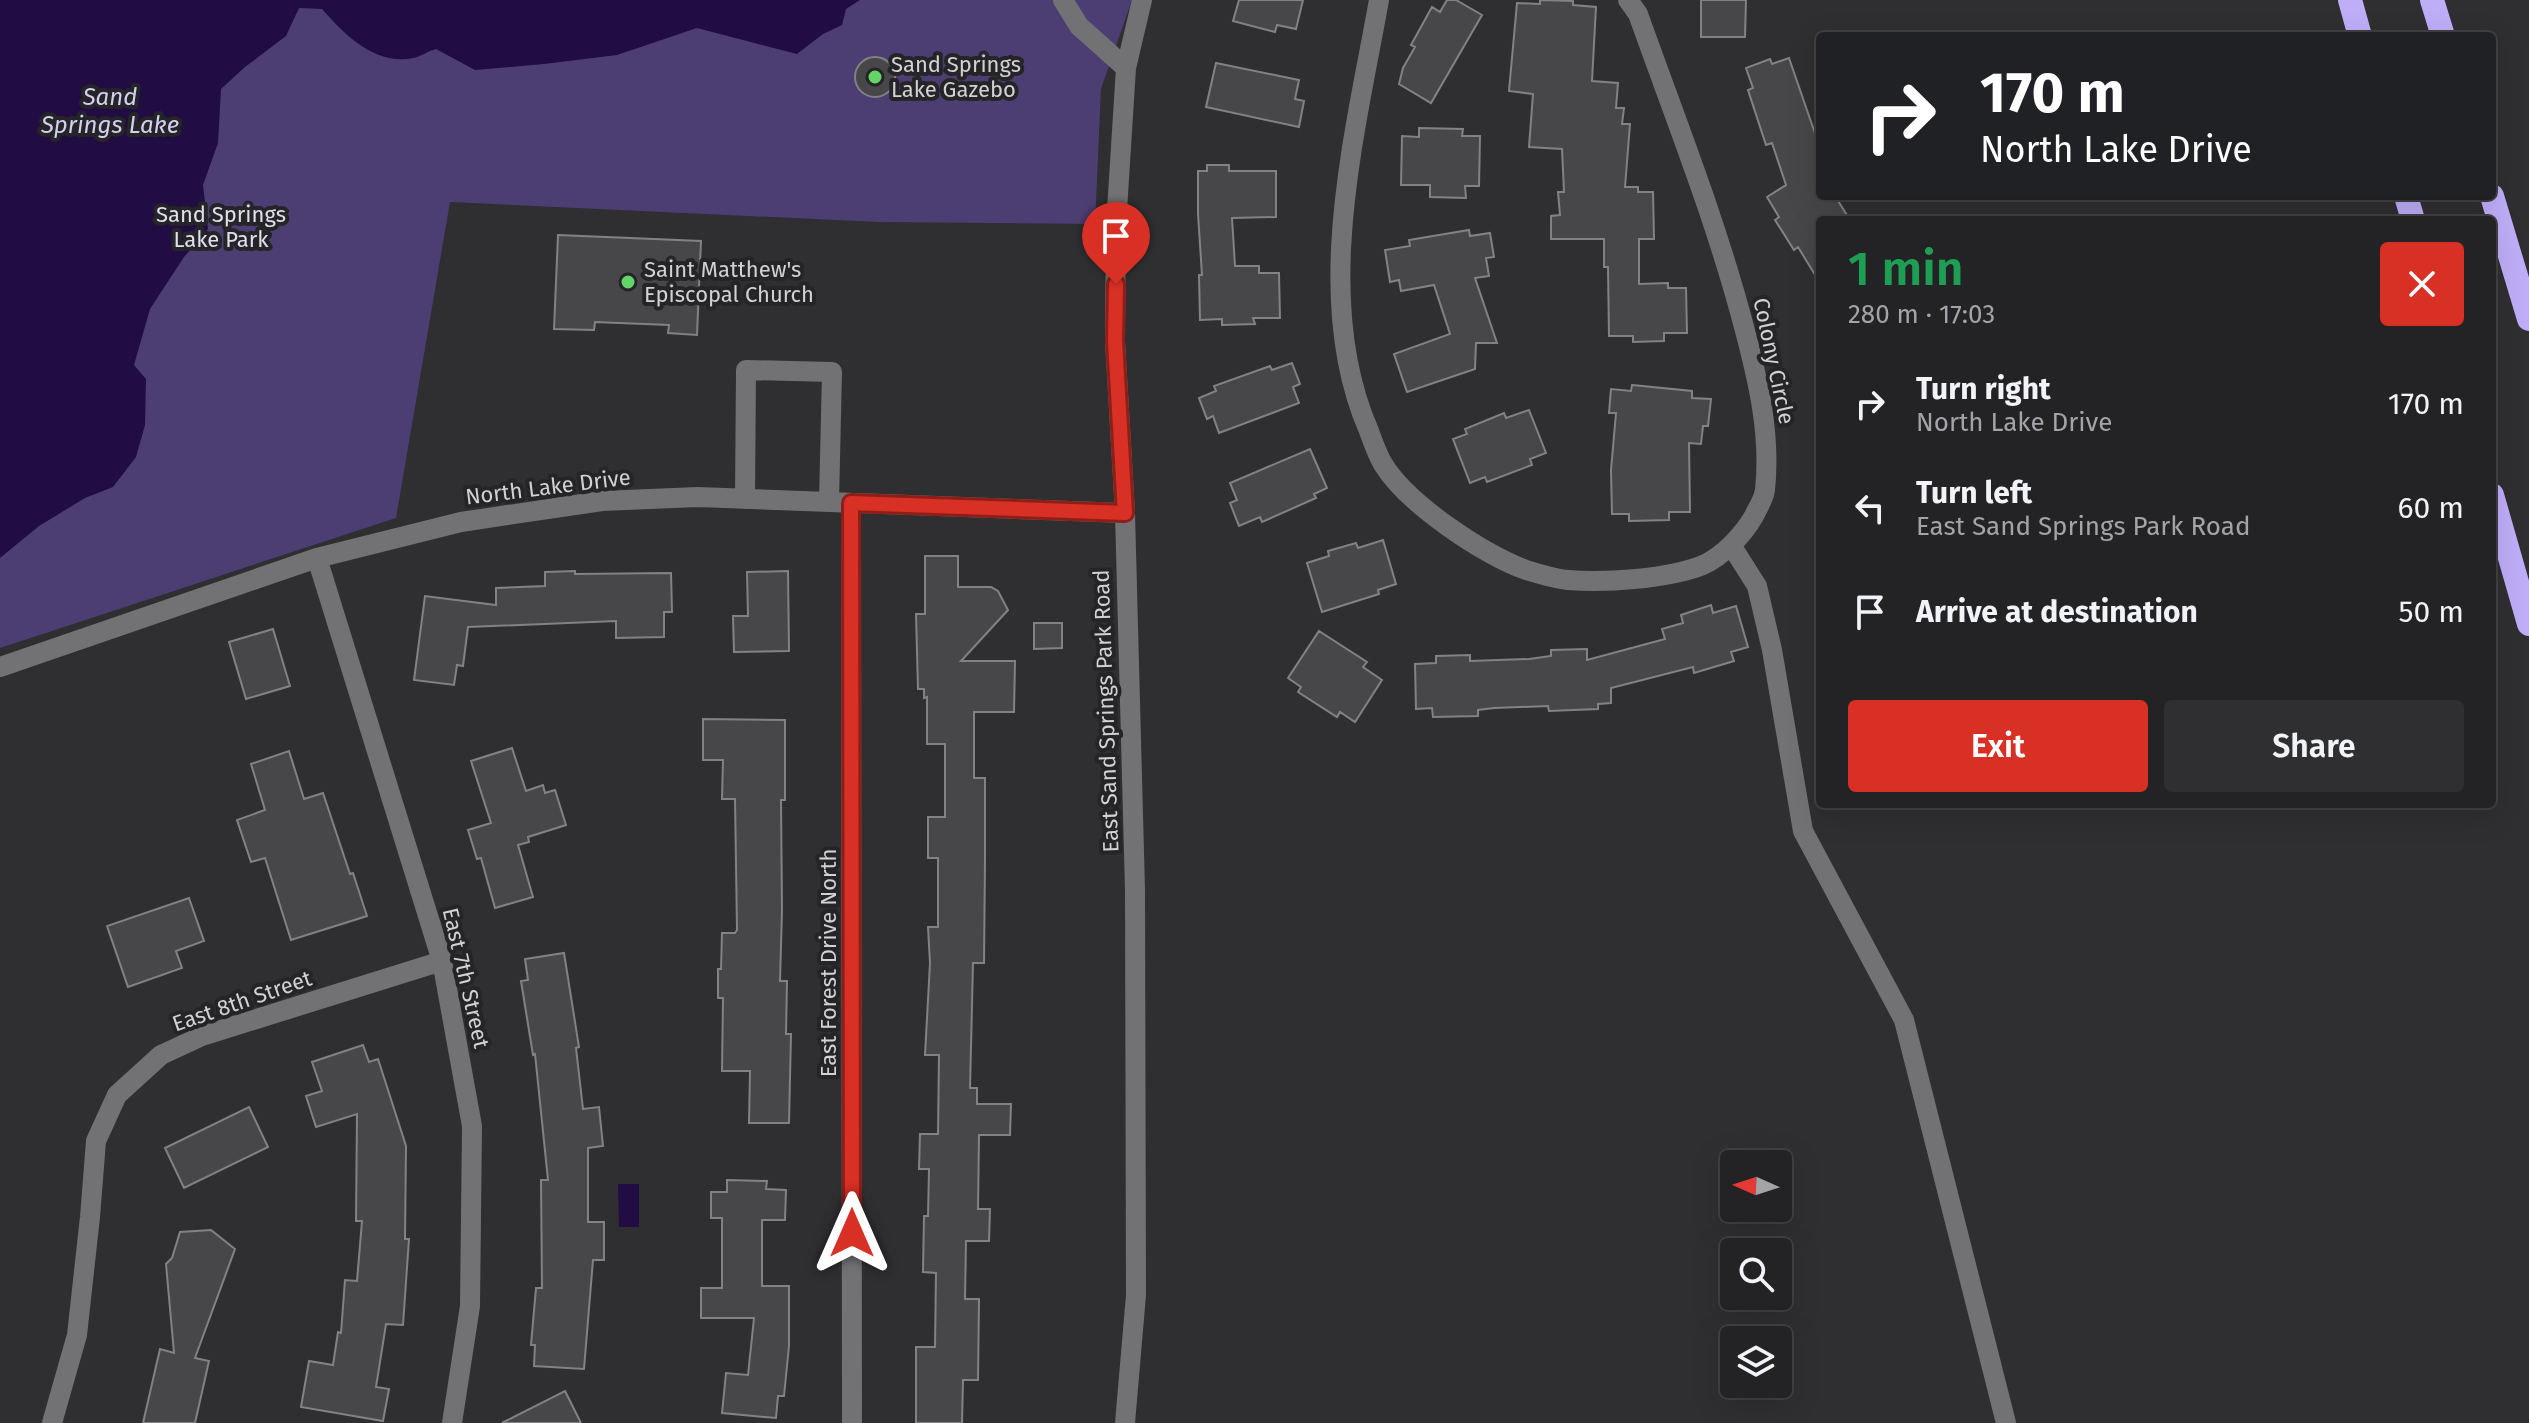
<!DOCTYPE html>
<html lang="en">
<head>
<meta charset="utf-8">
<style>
  :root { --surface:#232225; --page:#2f2f32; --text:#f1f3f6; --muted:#a3a4a7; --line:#403f42; --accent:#d93025 }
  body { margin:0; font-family:"Fira Sans",sans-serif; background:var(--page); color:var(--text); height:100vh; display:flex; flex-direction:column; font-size:30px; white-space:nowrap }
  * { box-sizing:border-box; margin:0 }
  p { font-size:26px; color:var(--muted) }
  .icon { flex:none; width:44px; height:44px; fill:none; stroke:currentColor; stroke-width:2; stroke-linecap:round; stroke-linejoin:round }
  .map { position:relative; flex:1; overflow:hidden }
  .details { position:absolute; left:1816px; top:216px; width:680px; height:592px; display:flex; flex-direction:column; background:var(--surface); border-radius:8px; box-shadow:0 8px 32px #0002,0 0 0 2px var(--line) }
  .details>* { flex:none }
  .hud { position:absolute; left:1816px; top:32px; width:680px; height:168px; border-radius:8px; box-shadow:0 8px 32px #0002,0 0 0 2px var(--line); background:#202124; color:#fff; overflow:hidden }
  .needle { width:52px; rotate:273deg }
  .controls { position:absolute; left:1720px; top:1150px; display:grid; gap:16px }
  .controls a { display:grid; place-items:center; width:72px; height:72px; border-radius:8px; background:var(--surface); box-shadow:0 8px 32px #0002,0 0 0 2px var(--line); font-size:40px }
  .pin { position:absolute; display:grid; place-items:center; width:68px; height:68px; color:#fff; margin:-82px -34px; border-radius:50% 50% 50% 0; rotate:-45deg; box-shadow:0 0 8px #0007 }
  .pin .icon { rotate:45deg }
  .me { position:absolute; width:88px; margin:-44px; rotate:0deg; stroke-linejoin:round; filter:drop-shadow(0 0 6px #0008) }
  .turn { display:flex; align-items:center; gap:28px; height:168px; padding:0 32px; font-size:36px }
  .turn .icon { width:104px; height:104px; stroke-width:2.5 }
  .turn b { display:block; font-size:56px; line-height:68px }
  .round { display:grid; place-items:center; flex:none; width:84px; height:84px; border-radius:8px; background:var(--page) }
  .overview { display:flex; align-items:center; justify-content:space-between; height:136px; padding:0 32px }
  h1 { font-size:48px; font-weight:600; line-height:60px; color:#1e9e55 }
  .action { display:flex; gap:16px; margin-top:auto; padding:16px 32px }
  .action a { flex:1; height:92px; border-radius:8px; background:var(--accent); color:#fff; font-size:32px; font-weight:600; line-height:92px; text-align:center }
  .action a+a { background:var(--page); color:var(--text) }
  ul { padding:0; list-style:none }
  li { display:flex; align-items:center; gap:24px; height:104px; padding:0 32px }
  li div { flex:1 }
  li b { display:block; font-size:30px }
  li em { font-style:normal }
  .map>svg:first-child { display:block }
</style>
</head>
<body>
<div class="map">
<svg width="2529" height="1423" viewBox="0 0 2529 1423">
  <rect width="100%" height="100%" fill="#2f2e31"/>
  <!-- green -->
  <path fill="#4c3e72" d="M 0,0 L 1132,0 L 1101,89 L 1095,224 L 879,222 L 450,202 L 396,518 L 0,648 Z"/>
  <!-- water -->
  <path fill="#210c44" d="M 0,0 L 860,0 L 846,9 L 842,25 L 823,34 L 797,54 L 697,28 L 617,55 L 544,64 L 475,70 L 436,49 C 428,51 420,57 413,58 C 375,66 344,34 322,9 L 299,8 L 286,36 L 245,67 L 221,89 L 218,143 L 203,185 L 208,229 L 184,257 L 150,309 L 134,365 L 146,379 L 145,425 L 136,457 L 113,487 L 85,498 L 39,526 L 0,558 Z
    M 618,1184 L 639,1184 L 639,1227 L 619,1227 Z"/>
  <!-- building -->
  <path fill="#474649" stroke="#828285" stroke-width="2" d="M 1239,0 L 1303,0 L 1296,29 L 1277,25 L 1275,32 L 1233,21 Z
    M 1447,0 L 1456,0 L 1482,15 L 1431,103 L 1399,84 L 1403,68 L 1415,47 L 1411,45 L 1432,7 L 1440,12 Z
    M 1540,0 L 1573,1 L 1573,5 L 1596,7 L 1592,81 L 1618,83 L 1616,108 L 1624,108 L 1622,124 L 1630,124 L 1625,187 L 1638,187 L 1638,192 L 1653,192 L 1654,239 L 1639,239 L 1639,284 L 1668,283 L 1668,288 L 1686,288 L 1687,333 L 1664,333 L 1664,341 L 1633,342 L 1633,336 L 1609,336 L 1608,267 L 1604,267 L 1604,239 L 1551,239 L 1551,216 L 1560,215 L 1558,192 L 1564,192 L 1562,149 L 1529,147 L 1533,94 L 1509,91 L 1517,3 L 1540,4 Z
    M 1701,0 L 1746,0 L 1745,37 L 1701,37 Z
    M855 77a20 20 0 1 1 40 0a20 20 0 1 1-40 0Z
    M 1789,58 L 1820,148 L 1820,196 L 1835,196 L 1850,220 L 1820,220 L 1820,283 L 1798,247 L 1794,250 L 1775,220 L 1779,217 L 1767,197 L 1786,185 L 1772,143 L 1766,145 L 1748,90 L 1753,88 L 1746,68 L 1770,59 L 1772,64 Z
    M 1216,63 L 1299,80 L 1295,99 L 1304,101 L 1299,127 L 1206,107 Z
    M 1419,128 L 1463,129 L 1462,136 L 1480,136 L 1479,186 L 1465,186 L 1466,198 L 1430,197 L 1430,185 L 1401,185 L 1402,136 L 1419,137 Z
    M 1207,165 L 1229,165 L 1229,171 L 1276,171 L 1276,217 L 1232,218 L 1235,266 L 1259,266 L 1259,273 L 1279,273 L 1280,318 L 1253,318 L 1255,324 L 1222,325 L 1222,319 L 1200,320 L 1199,275 L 1202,275 L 1198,214 L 1198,171 L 1207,171 Z
    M 1469,230 L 1470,236 L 1490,233 L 1494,257 L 1486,258 L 1489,276 L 1475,278 L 1497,343 L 1476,343 L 1475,369 L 1407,392 L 1394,354 L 1450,334 L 1434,285 L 1401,291 L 1399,280 L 1390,282 L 1385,250 L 1410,246 L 1409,240 Z
    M 558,235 L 701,241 L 697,335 L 668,333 L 669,325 L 595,322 L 594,330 L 554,329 Z
    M 1292,363 L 1300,384 L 1293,387 L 1299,403 L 1219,433 L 1213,416 L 1207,419 L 1199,398 L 1216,391 L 1214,386 L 1270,366 L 1272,370 Z
    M 1632,385 L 1692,391 L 1692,398 L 1711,399 L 1708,426 L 1703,426 L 1701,444 L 1689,443 L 1690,512 L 1669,512 L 1669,520 L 1629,521 L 1629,514 L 1612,514 L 1611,470 L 1616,413 L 1609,413 L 1611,389 L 1631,391 Z
    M 1529,410 L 1546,453 L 1530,459 L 1532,465 L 1487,482 L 1485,477 L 1470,483 L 1453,439 L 1467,434 L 1465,429 L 1504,413 L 1506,418 Z
    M 1310,449 L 1327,488 L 1314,494 L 1316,498 L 1262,522 L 1260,517 L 1239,526 L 1230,503 L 1237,500 L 1230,483 Z
    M 1383,540 L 1396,584 L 1378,590 L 1379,594 L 1322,612 L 1307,563 L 1329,556 L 1328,551 L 1356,543 L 1358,548 Z
    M 925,556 L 958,556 L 958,587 L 991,587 L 998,591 L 1008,610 L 961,661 L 1015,661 L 1014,712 L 974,712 L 974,778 L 985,778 L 985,859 L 984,963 L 973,963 L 970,1088 L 977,1088 L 977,1104 L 1011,1104 L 1010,1135 L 979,1135 L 978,1209 L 990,1209 L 989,1241 L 966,1241 L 965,1299 L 979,1299 L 978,1380 L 963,1380 L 962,1423 L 916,1423 L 916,1347 L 935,1347 L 936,1273 L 923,1272 L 924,1216 L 928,1216 L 929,1169 L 919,1169 L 920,1134 L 938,1134 L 939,1055 L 925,1055 L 930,963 L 928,927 L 938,927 L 938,858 L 928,858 L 928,817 L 945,817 L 945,744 L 927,744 L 927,697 L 924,698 L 924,689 L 918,689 L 916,614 L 925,614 Z
    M 575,571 L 575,574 L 671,573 L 672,612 L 664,612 L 664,637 L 616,638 L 616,621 L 468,627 L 463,666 L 457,665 L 454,685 L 414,680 L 425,596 L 496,605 L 496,588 L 545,586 L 545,572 Z
    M 788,571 L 789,651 L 734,652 L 733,616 L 748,616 L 747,572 Z
    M 1711,605 L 1713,613 L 1736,606 L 1748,647 L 1731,652 L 1734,661 L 1694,673 L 1693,667 L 1611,688 L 1611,703 L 1598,704 L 1598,709 L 1549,711 L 1548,706 L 1494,708 L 1478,710 L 1478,716 L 1433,717 L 1432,708 L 1416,709 L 1415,664 L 1436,663 L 1436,656 L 1470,655 L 1470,661 L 1529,659 L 1551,656 L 1551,650 L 1587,649 L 1587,660 L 1665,639 L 1662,629 L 1683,623 L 1681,615 Z
    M 1034,623 L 1062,623 L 1062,648 L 1034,649 Z
    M 273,629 L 290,686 L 246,699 L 229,642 Z
    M 1319,631 L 1367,662 L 1363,667 L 1382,680 L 1355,722 L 1340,712 L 1337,717 L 1298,692 L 1301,687 L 1288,678 Z
    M 703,719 L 785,720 L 785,800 L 781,800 L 782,910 L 780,981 L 787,981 L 786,1034 L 791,1034 L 789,1123 L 749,1123 L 750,1071 L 722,1071 L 723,998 L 718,998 L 718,969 L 721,969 L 722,933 L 735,933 L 737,930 L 735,799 L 722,799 L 723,760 L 703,760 Z
    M 512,748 L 526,791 L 543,785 L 545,793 L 555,790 L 566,825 L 528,837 L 529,842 L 518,845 L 533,897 L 495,908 L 481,858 L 477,859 L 468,830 L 491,823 L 471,761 Z
    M 289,751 L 304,799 L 323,793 L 350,874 L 353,873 L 367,916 L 291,940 L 265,858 L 251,862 L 237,820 L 265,810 L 251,764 Z
    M 189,898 L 204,941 L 176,951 L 182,968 L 128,987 L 107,926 Z
    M 564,953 L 579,1047 L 576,1048 L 583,1109 L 599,1107 L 603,1146 L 588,1148 L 588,1222 L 604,1222 L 604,1260 L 593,1260 L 584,1369 L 534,1366 L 535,1345 L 531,1345 L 536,1288 L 542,1288 L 541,1180 L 548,1180 L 535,1054 L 533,1055 L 521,981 L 528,980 L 525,959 Z
    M 363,1045 L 369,1062 L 378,1059 L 406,1146 L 405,1239 L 409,1239 L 403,1325 L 386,1324 L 376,1387 L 389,1389 L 383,1421 L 301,1407 L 309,1361 L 333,1365 L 338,1332 L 341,1333 L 345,1280 L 357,1281 L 362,1221 L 356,1221 L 357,1114 L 316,1127 L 306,1096 L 322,1091 L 312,1062 Z
    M 249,1107 L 268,1147 L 184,1188 L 165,1148 Z
    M 727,1180 L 767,1181 L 766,1189 L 786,1190 L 785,1220 L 762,1220 L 762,1286 L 789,1286 L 789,1346 L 784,1396 L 778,1396 L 776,1418 L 722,1413 L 726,1373 L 748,1375 L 754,1318 L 701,1318 L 701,1288 L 722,1288 L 722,1218 L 711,1218 L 711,1192 L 727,1192 Z
    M 211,1230 L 235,1249 L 195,1358 L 209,1361 L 195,1423 L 143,1423 L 160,1349 L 174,1353 L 166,1264 L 172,1258 L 180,1232 Z
    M 565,1391 L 581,1423 L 502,1423 Z"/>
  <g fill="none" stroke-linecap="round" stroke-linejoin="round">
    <!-- minor -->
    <path stroke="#727275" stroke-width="20" d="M 1063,0 L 1079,26 L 1126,68
      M 1379,0 C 1355,135 1311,299 1369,431 C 1373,442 1377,454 1383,464 C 1407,504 1483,554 1526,570 C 1539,574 1555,579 1568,580 C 1605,583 1668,579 1703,565 C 1723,556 1743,535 1754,516 C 1758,507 1764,499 1765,490 C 1771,434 1758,380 1744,327 C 1716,220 1675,118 1638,14 L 1628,0
      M 745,499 L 746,370 L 832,372 L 829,502
      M 851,503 L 852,1423
      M 1731,545 L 1757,586 L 1772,650 L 1803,831 L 1904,1020 L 2006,1423
      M 317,558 L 442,961 L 472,1126 L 470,1306 L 452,1423
      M 0,667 L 317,558 L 461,522 L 602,501 L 698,497 L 1125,513
      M 52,1423 L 77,1335 L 90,1217 L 96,1141 L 117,1095 L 161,1055 L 202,1036 L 442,961
      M 1125,1423 L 1136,1295 L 1135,890 L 1125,513 L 1115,341 L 1116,226 L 1126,68 L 1142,0"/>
    <!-- highway -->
    <path stroke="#bfadf8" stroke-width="24" d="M 2350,0 L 2360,36
      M 2432,0 L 2443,36
      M 2406,196 L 2413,220
      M 2492,196 L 2529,319
      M 2492,495 L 2529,624"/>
  </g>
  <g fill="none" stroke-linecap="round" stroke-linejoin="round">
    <!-- route casing -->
    <g stroke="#8d1f18" stroke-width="20">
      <path id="route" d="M 852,1233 L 851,503 L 1125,513 L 1115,341 L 1116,284"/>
    </g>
    <!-- route -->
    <use href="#route" stroke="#d93025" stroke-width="14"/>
  </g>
  <!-- markers -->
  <g fill="#63d468" stroke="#252527" stroke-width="3">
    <circle cx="875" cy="77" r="8"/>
    <circle cx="628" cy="282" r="8"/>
  </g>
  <g text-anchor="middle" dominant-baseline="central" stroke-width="8" stroke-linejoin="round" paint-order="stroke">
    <!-- poi labels -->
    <g font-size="22" fill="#d2d2d3" stroke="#252527" text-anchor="start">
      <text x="891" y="64">Sand Springs<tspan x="891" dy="25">Lake Gazebo</tspan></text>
      <text x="644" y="269">Saint Matthew's<tspan x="644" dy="25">Episcopal Church</tspan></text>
    </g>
    <!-- park labels -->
    <g font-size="22" fill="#e1def0" stroke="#252527">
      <text x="221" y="214">Sand Springs<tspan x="221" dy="25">Lake Park</tspan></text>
    </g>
    <!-- street labels -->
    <g font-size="22" fill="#d2d2d3" stroke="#252527">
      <text transform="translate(1774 361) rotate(78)">Colony Circle</text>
      <text transform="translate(548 487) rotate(-7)">North Lake Drive</text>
      <text transform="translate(1106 711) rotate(-92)">East Sand Springs Park Road</text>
      <text transform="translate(828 963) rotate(-90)">East Forest Drive North</text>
      <text transform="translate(466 978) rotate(77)">East 7th Street</text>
      <text transform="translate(242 1001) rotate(-19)">East 8th Street</text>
    </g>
    <!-- water labels -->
    <g font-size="24" font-style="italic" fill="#d5cef3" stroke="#252527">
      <text x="110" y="97">Sand<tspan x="110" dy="28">Springs Lake</tspan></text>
    </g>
  </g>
</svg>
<div class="controls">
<a><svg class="needle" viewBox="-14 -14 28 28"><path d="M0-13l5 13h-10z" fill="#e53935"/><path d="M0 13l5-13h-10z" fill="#a3a4a7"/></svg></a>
<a><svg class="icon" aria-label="search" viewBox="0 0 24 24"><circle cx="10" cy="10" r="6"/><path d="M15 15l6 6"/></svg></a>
<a><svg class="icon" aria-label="layers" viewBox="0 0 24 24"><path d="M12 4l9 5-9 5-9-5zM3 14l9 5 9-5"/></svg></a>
</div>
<div class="pin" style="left:1116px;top:284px;background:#d93025"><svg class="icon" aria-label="arrive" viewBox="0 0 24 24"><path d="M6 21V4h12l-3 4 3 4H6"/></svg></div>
<svg class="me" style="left:852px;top:1233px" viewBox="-20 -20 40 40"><path d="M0-17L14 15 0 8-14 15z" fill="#d93025" stroke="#fff" stroke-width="4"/></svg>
<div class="hud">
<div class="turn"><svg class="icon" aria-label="right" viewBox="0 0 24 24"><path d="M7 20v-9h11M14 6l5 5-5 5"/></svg><div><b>170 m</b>North Lake Drive</div></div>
</div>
<section class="details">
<div class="overview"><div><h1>1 min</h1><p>280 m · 17:03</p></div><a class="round" style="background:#d93025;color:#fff"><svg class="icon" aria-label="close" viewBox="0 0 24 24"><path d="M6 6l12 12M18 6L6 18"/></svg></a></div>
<ul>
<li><svg class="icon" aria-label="right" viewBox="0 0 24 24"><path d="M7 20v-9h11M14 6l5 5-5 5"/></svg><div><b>Turn right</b><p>North Lake Drive</p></div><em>170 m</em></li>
<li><svg class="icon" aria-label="left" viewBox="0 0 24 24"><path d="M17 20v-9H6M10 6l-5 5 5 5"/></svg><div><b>Turn left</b><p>East Sand Springs Park Road</p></div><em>60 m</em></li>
<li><svg class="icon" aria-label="arrive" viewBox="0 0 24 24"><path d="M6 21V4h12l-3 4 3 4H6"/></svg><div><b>Arrive at destination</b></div><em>50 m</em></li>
</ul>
<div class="action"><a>Exit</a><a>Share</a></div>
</section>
</div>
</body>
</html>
